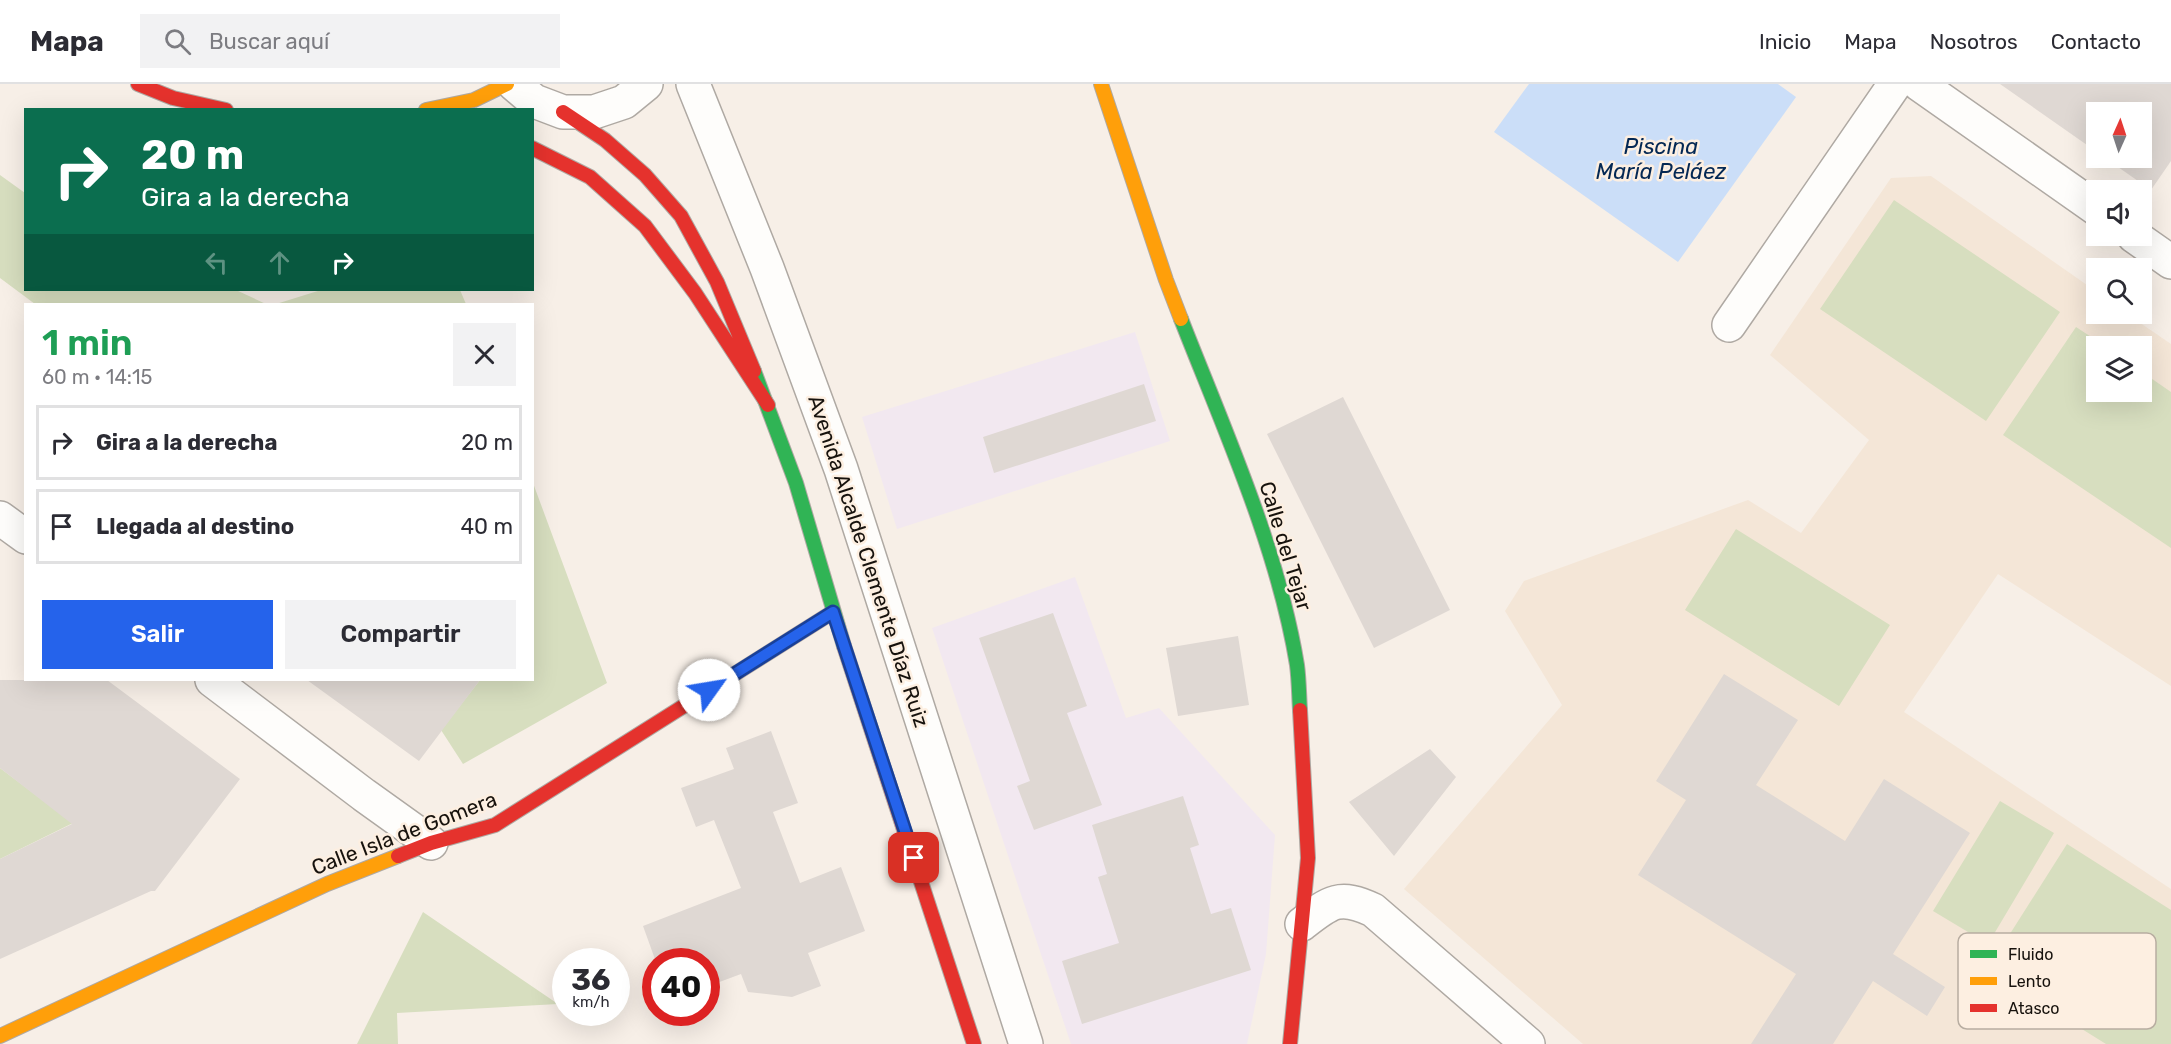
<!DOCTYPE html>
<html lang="es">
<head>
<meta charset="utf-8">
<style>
  :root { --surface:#fff; --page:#f2f2f3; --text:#2b2b33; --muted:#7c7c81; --line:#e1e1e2; --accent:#2563eb }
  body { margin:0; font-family:Rubik,sans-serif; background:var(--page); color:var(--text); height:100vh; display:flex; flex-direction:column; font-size:22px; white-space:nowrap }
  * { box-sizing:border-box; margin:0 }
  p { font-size:20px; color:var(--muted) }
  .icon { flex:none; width:33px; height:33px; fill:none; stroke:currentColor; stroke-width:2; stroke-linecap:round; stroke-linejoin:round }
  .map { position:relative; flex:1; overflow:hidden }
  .details { position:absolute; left:24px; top:219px; width:510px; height:378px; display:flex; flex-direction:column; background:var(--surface); border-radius:0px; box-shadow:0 6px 24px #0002 }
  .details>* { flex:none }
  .hud { position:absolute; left:24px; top:24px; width:510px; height:183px; border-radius:0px; box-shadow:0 6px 24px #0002; background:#0b6e4f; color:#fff; overflow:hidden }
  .needle { width:39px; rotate:3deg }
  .fabs { position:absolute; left:2086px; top:18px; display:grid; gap:12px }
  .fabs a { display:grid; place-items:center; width:66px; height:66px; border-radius:0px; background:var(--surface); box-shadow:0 6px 24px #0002; font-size:30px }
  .speed { position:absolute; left:552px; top:864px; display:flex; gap:12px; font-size:30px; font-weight:700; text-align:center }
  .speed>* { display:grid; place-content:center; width:78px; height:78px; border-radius:50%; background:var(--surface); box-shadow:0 6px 24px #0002; line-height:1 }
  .speed small { font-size:15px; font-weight:400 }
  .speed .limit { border:9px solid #d22; background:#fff; color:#111 }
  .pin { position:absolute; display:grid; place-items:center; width:51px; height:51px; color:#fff; margin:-26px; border-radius:12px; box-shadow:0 3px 9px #0006 }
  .me { position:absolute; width:66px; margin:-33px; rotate:58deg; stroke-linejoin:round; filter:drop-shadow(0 0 4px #0008) }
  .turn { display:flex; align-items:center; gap:21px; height:126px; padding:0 18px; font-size:27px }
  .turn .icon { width:78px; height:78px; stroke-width:2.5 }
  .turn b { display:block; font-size:42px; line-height:51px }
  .lanes { display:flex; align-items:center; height:57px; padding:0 18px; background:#0003; justify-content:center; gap:30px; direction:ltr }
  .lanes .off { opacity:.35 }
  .round { display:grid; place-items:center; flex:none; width:63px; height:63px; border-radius:0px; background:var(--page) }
  .overview { display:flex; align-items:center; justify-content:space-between; height:102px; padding:0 18px }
  h1 { font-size:36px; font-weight:600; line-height:45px; color:#1e9e55 }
  .cta { display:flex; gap:12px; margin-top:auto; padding:12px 18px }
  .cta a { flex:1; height:69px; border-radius:0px; background:var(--accent); color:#fff; font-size:24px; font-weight:600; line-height:69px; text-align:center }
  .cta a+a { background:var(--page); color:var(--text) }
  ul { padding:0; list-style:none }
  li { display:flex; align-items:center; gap:18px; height:75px; margin:0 12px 9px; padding:0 6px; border:3px solid var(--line); border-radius:0px }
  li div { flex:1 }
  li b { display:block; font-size:22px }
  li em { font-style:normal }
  header { display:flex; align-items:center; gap:36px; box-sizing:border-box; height:84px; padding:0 30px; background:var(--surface); border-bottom:2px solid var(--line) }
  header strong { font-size:28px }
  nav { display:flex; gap:33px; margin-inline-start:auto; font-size:21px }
  .search { width:420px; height:54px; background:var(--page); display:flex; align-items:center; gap:15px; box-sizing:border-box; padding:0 21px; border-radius:0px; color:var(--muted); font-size:22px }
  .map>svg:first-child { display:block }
</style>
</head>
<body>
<header>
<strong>Mapa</strong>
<div class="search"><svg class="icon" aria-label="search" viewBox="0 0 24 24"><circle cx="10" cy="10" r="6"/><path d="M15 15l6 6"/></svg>Buscar aquí</div>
<nav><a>Inicio</a><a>Mapa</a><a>Nosotros</a><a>Contacto</a></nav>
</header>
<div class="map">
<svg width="2171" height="960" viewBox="0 0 2171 960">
  <rect width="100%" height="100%" fill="#f7efe7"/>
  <!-- commercial -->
  <path fill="#f2e8f0" d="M 1135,248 L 1170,357 L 897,445 L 862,333 Z
    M 1075,493 L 1126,634 L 1159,624 L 1275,751 L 1266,870 L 1247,960 L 1071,960 L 932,544 Z"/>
  <!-- built -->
  <path fill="#f4e6d7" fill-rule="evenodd" d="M 1931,92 L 2097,208 L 2097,230 L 2127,230 L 2171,260 L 2171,602 L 1998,490 L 1904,628 L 2171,805 L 2171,960 L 1583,960 L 1404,805 L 1562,621 L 1505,527 L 1524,497 L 1748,416 L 1801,449 L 1869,356 L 1770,271 L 1891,94 ZM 2097,262 L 2142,262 L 2142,308 L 2097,308 Z"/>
  <!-- green -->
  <path fill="#d7debf" d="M 0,91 L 25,109 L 26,206 L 236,206 L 266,220 L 35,220 L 0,194 Z
    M 1894,116 L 2060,228 L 1986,337 L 1820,225 Z
    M 321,206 L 460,206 L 466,220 L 276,220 Z
    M 2076,243 L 2105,262 L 2097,262 L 2097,308 L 2142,308 L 2142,288 L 2171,308 L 2171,464 L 2003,351 Z
    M 533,399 L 607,599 L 463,680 L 441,646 L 480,596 L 532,596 Z
    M 1736,445 L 1890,541 L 1839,622 L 1685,526 Z
    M 0,684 L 73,739 L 0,775 Z
    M 2000,717 L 2054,749 L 1988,860 L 1933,827 Z
    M 2067,760 L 2171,826 L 2171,960 L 2106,960 L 1987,886 Z
    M 423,828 L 558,920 L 397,929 L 398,960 L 357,960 Z"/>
  <!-- water -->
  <path fill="#cbdef8" d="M 1529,0 L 1778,0 L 1796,13 L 1678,178 L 1494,48 Z"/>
  <!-- building -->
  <path fill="#dfd8d3" d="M 2000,0 L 2171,0 L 2171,77 L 2151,106 L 2105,74 L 2142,74 L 2142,28 L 2097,28 L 2097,68 Z
    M 1144,300 L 1156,337 L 994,389 L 983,353 Z
    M 1343,313 L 1450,526 L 1374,564 L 1267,350 Z
    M 1053,529 L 1087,622 L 1067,629 L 1102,721 L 1034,746 L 1017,702 L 1030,697 L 979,554 Z
    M 1238,552 L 1249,621 L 1178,632 L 1166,564 Z
    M 1724,590 L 1798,636 L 1756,701 L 1845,757 L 1884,695 L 1970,749 L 1893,870 L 1945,903 L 1927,932 L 1873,897 L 1833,960 L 1751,960 L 1796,890 L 1638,791 L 1686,716 L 1656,697 Z
    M 0,596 L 107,596 L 240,695 L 155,807 L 151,807 L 0,875 L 0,775 L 72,740 L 0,684 Z
    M 307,596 L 480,596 L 419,677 Z
    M 771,647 L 798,719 L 773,728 L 800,799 L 841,783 L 865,847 L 808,869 L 821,902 L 792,913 L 748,908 L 741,890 L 706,903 L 706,878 L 656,878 L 643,842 L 741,804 L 714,736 L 696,743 L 681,704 L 734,685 L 726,664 Z
    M 1430,665 L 1456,693 L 1394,772 L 1349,718 Z
    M 1183,712 L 1199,761 L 1190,764 L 1211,830 L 1231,824 L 1251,886 L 1082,940 L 1062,877 L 1119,859 L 1098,793 L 1107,790 L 1092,741 Z"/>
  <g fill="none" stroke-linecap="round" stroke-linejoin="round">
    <!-- street casing -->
    <g stroke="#afa9a3" stroke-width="36">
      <path id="street" d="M 514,0 L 534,17 L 563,28 L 594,28 L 624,18 L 646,0
        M 693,0 L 767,184 L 841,385 L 1026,960
        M 1919,0 L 2097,125
        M 2134,152 L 2171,178
        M 1729,241 L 1895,0
        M 0,434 L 26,453
        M 212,596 L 364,711 L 431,759
        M 1302,840 C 1330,818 1339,810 1373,826 L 1528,960"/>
    </g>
    <!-- fast casing -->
    <g stroke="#afa9a3" stroke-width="16">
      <path id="fast" d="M 1181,235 C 1224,345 1278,464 1297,581 C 1299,596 1299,611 1300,626
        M 754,287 L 796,399 L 844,562"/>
    </g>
    <!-- slow casing -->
    <g stroke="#afa9a3" stroke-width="16">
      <path id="slow" d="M 1101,0 L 1166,196 L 1181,235
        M 426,26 L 474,16 L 507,0
        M 0,952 L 327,800 L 398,772"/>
    </g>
    <!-- jam casing -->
    <g stroke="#afa9a3" stroke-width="16">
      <path id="jam" d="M 138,0 L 173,14 L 226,26
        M 563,28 L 605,56 L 645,91 L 681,132 L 717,198 L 754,287
        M 532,64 L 590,93 L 645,142 L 695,209 L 768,321
        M 844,562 L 974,960
        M 398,772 L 431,759 L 495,741 L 833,528
        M 1290,960 L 1308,774 L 1300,626"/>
    </g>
    <!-- street -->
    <use href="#street" stroke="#fefdfb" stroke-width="33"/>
    <!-- fast -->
    <use href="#fast" stroke="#30b455" stroke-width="14"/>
    <!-- slow -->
    <use href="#slow" stroke="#ff9f0a" stroke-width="14"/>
    <!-- jam -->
    <use href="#jam" stroke="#e5322d" stroke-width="14"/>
  </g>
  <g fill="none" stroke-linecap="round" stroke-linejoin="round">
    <!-- route casing -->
    <g stroke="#184099" stroke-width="15">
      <path id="route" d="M 709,606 L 833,528 L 914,774"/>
    </g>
    <!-- route -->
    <use href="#route" stroke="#2563eb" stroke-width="10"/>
  </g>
  <g text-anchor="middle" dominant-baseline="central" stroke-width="5" stroke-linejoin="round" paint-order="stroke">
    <!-- street labels -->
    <g font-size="21" fill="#17120d" stroke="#fdefe1">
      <text transform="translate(1286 462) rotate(73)">Calle del Tejar</text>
      <text transform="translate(869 477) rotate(72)">Avenida Alcalde Clemente Díaz Ruiz</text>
      <text transform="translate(404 749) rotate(-21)">Calle Isla de Gomera</text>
    </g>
    <!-- water labels -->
    <g font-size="22" font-style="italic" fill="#042854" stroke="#fdefe1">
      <text x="1661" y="62">Piscina<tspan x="1661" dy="25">María Peláez</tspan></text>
    </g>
  </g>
  <!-- legend -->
  <rect x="1958" y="849" width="198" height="96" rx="9" fill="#fdefe1" stroke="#b8ada1" stroke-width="1.5"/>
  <rect x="1970" y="866" width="27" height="8" fill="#30b455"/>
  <rect x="1970" y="893" width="27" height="8" fill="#ff9f0a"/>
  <rect x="1970" y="920" width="27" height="8" fill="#e5322d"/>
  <g font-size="16" fill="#17120d">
    <text x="2008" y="876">Fluido</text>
    <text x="2008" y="903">Lento</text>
    <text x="2008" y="930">Atasco</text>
  </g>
</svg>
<div class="fabs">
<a><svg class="needle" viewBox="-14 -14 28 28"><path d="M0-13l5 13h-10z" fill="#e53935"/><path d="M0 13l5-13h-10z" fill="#7c7c81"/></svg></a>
<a><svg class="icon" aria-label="sound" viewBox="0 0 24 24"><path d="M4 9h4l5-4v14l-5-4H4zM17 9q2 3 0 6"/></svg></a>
<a><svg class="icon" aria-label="search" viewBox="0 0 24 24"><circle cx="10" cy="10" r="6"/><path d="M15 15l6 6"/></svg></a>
<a><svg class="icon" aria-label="layers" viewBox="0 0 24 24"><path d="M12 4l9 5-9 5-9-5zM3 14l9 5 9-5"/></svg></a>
</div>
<div class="speed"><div>36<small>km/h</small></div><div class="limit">40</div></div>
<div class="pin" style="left:914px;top:774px;background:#d93025"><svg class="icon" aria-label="arrive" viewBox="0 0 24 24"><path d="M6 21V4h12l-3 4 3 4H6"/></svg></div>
<svg class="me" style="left:709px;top:606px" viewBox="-20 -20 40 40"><circle r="19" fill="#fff"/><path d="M0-13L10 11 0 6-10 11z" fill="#2563eb"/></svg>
<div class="hud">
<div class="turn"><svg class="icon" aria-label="right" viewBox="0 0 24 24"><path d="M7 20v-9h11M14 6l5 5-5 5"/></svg><div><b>20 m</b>Gira a la derecha</div></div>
<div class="lanes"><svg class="icon off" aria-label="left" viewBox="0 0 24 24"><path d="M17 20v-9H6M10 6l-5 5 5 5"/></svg><svg class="icon off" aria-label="ahead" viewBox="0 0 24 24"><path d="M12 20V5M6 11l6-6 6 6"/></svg><svg class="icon" aria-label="right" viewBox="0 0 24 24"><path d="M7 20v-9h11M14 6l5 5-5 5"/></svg></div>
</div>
<section class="details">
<div class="overview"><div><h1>1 min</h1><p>60 m · 14:15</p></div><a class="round"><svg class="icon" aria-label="close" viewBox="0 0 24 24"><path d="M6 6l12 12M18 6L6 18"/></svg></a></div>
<ul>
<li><svg class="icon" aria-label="right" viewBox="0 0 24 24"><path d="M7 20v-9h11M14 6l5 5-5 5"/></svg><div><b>Gira a la derecha</b></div><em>20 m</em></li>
<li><svg class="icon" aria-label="arrive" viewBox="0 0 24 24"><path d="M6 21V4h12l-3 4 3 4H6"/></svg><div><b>Llegada al destino</b></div><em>40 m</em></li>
</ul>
<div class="cta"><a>Salir</a><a>Compartir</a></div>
</section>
</div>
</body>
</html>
